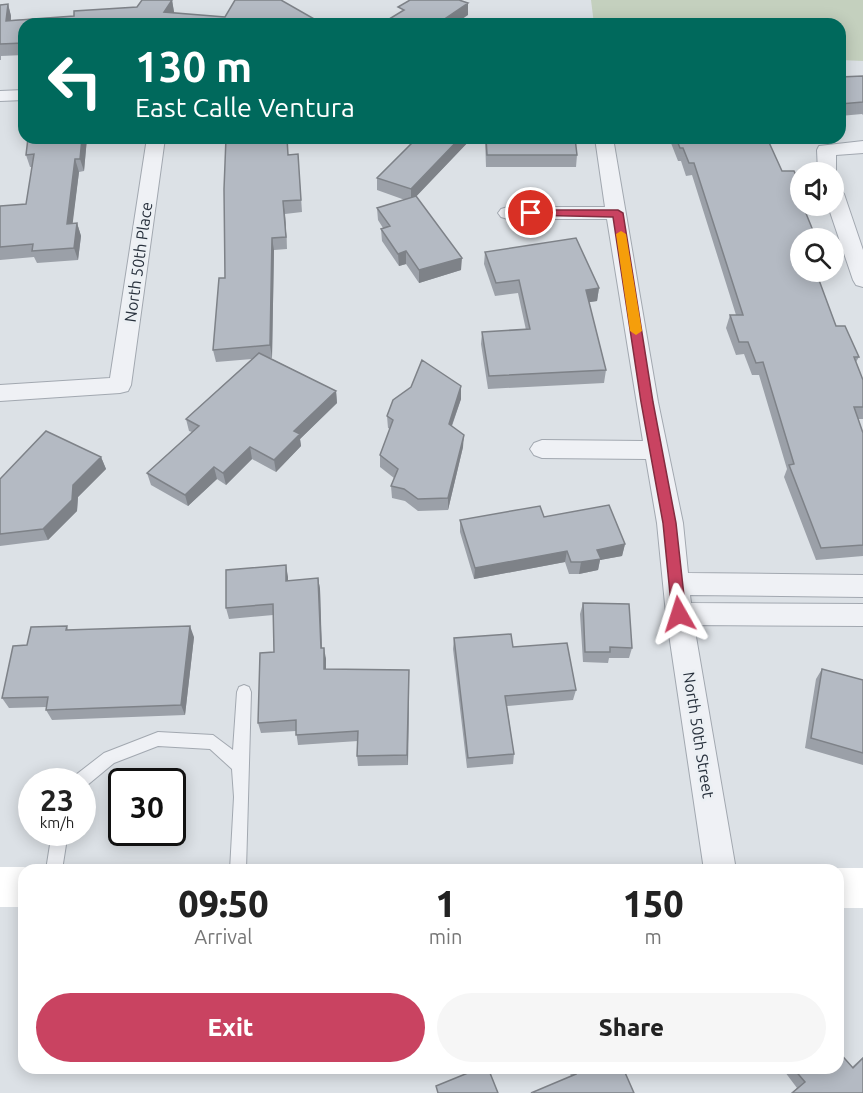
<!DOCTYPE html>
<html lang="en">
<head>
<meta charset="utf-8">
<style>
  :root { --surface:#fff; --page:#f6f6f6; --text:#222; --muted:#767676; --accent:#c94361 }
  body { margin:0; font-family:Ubuntu,sans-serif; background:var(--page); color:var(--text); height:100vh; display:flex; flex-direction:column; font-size:22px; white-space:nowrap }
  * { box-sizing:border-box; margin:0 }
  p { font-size:20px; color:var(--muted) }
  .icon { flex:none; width:33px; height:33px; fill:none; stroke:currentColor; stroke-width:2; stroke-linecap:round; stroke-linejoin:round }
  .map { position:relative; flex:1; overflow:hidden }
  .side { position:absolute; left:18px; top:864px; width:826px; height:210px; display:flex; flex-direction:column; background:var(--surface); border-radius:18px; box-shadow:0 3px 15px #0003 }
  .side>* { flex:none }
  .banner { position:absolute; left:18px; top:18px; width:828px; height:126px; border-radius:18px; box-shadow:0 3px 15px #0003; background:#00695c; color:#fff; overflow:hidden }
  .buttons { position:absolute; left:790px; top:162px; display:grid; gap:12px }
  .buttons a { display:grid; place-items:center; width:54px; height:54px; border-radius:50%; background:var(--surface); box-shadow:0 3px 15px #0003; font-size:30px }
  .speed { position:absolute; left:18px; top:768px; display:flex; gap:12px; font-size:30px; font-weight:700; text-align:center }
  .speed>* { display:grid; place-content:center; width:78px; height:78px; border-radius:50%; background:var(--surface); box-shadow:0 3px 15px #0003; line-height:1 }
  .speed small { font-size:15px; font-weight:400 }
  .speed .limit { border:3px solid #111; border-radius:9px; background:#fff; color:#111 }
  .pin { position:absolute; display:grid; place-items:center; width:51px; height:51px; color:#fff; margin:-26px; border:3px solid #fff; border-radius:50%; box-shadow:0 2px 6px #0007 }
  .me { position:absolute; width:66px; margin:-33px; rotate:354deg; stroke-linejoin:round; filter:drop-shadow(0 0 4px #0008) }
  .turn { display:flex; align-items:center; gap:21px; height:126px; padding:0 18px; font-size:27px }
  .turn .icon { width:78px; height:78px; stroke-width:2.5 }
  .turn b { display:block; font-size:42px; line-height:51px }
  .eta { display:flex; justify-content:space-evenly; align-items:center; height:102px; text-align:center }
  .eta b { font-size:36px; font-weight:800; line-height:42px }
  .action { display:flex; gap:12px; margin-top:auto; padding:12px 18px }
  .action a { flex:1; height:69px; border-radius:36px; background:var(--accent); color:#fff; font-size:24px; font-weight:800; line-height:69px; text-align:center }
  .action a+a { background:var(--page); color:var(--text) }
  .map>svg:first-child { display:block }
</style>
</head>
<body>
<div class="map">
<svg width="863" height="1093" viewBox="0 0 863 1093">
  <rect width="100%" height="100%" fill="#dce1e6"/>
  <!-- green -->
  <path fill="#c4d0be" d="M 591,0 L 863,0 L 863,61 L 840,60 L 840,24 L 594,24 Z"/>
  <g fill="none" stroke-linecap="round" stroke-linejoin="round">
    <!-- lane casing -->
    <g stroke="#a2a8b0" stroke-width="2">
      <path id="lane" d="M 244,685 L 249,687 L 251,692 L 246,870 L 230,870 L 234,797 L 232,769 L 210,749 L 158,746 L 114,763 L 85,787 L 82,788 L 82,782 L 71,782 L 73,777 L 104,753 L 158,732 L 213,735 L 233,750 L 237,692 L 239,687 Z
        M 52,832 L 68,832 L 62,870 L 46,870 Z"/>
    </g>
    <!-- street casing -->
    <g stroke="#a2a8b0" stroke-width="2">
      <path id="street" d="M 24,90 L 24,100 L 0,101 L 0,91 Z
        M 147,138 L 165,138 L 131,385 L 128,391 L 120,393 L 0,401 L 0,385 L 110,378 Z
        M 595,138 L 613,138 L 658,402 L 683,523 L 688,573 L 863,575 L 863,597 L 690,595 L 691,603 L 863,604 L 863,626 L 694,625 L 736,870 L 704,870 L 666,614 L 657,523 L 646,459 L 542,458 L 534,455 L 530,449 L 534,443 L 542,440 L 643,441 L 607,219 L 508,219 L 501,217 L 498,213 L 501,209 L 508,207 L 605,207 Z
        M 863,141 L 863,153 L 836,155 L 836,172 L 834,176 L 834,172 L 818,172 L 817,150 L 819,146 Z
        M 834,188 L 841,190 L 844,194 L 863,250 L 863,287 L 856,285 L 853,280 L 828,206 L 834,206 Z"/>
    </g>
    <!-- lane -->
    <use href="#lane" fill="#eff1f5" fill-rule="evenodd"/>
    <!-- street -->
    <use href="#street" fill="#eff1f5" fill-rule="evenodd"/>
    <!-- secondary -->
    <path fill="#fff" fill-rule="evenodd" d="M 0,867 L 24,867 L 32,870 L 24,870 L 24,907 L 0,907 Z
      M 838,868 L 863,868 L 863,908 L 838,908 L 838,870 L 833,870 Z"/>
  </g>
  <!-- wall -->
  <path fill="#9ba0a8" d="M 172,0 L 174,12 L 173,13 L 323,24 L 24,24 L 24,55 L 1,56 L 1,60 L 0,60 L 0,5 L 8,4 L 11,16 L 11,20 L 74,16 L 137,7 Z
    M 863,76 L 863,115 L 862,114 L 840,116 L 840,77 Z
    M 28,138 L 87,138 L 84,171 L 79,172 L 72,224 L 77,223 L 81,236 L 78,260 L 37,263 L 34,257 L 0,260 L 0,206 L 26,204 L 32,167 L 30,167 L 26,155 Z
    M 472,138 L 416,196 L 461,270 L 419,283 L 406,264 L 399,266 L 382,241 L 381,229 L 383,228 L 378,220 L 377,208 L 405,200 L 377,190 L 377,178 Z
    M 485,138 L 575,138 L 577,155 L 576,167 L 486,167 Z
    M 669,138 L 767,138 L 782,171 L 801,187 L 801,272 L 824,272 L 822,278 L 818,278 L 836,326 L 859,357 L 856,362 L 863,380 L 863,419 L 858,419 L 863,433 L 863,556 L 816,560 L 784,477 L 787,469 L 759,375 L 752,375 L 744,354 L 736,355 L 726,328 L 730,315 L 736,315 L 692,175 L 686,176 L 681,161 L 678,161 Z
    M 298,154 L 302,212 L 285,214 L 287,249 L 274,250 L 272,358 L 270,358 L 336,391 L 337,403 L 300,439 L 301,446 L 276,472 L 252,459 L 226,485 L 217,479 L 188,506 L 151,485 L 147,473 L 192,432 L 189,431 L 186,419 L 252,359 L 216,362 L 213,350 L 225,278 L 288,155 Z
    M 485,252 L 599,288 L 597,301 L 589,302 L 606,370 L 604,383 L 488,389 L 481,344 L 482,332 L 526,330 L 518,293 L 495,296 L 484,264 Z
    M 461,386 L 461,399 L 452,426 L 463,447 L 448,510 L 418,511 L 405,501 L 392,498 L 391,486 L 394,478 L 380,467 L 380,455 L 390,429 L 388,428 L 387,416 Z
    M 101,457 L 106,469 L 78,497 L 77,511 L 48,540 L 0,546 L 0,479 Z
    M 544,517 L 625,544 L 622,556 L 600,560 L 598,570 L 579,574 L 569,574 L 565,562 L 474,579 L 460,532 L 460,520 Z
    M 286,565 L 288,581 L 318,578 L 320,589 L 322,648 L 326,659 L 326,669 L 409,670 L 408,765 L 358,766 L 357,756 L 358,741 L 298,745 L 296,731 L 261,733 L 258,723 L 274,652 L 273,615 L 229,619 L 226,608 Z
    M 583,603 L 632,648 L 629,658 L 609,658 L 608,663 L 583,662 L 580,614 Z
    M 67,626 L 68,630 L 194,637 L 185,715 L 52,720 L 46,710 L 46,707 L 9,708 L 2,698 L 27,645 Z
    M 454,638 L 513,647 L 576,690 L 573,700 L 507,706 L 514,754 L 513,764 L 467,768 L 453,649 Z
    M 822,669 L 863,680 L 863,765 L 805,748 L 816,679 Z
    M 863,1057 L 863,1093 L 792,1093 L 797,1088 L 782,1068 L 838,1068 L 852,1067 Z
    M 568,1068 L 623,1068 L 571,1076 Z"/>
  <!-- shaded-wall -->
  <path fill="#7e8288" d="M 172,0 L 174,12 L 168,22 L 164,12 Z
    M 468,3 L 468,15 L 455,24 L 437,24 Z
    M 8,4 L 11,16 L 10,33 L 6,21 Z
    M 82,138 L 87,138 L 84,171 L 80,159 Z
    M 460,138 L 472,138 L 411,202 L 411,189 Z
    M 75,159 L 79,172 L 71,237 L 67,224 Z
    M 283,201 L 285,214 L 287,249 Z
    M 77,223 L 81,236 L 78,260 L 74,248 Z
    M 272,238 L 274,250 L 272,358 L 270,345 Z
    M 406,251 L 406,264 L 399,266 L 398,254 Z
    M 462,258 L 461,270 L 419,283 L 419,270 Z
    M 599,288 L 597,301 L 584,303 L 586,290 Z
    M 461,386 L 461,399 L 448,436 L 449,424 Z
    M 336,391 L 337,403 L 300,439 L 301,446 L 276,472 L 274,460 L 294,431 Z
    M 464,435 L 463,447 L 448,510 L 448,498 Z
    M 250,447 L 252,459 L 226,485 L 223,473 Z
    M 101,457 L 106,469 L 78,497 L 77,511 L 48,540 L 43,529 L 73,485 Z
    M 214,467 L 217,479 L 188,506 L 185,495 Z
    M 625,544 L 622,556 L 600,560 L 598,570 L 579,574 L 581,562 L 597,550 Z
    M 567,551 L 565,562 L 474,579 L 475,568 Z
    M 286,565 L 288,577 L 288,592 L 286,581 Z
    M 318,578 L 320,589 L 322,659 L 321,648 Z
    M 190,626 L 194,637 L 185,715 L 181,705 Z
    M 324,648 L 326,659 L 326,680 L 324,669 Z
    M 409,670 L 409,680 L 408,765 L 407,755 Z"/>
  <!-- building -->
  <path fill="#b4bac3" stroke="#7e8288" stroke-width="1.5" d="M 142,0 L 172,0 L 164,12 L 225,17 L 235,0 L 281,0 L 323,24 L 171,24 L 160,19 L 157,24 L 24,24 L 24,43 L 0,44 L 0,5 L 8,4 L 6,21 L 74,16 L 74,11 L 137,7 Z
    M 410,0 L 459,0 L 468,3 L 437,24 L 381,24 L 404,10 L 398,7 Z
    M 863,76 L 863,102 L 840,104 L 840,77 Z
    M 28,138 L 82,138 L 80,159 L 75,159 L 67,224 L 77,223 L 74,248 L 32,251 L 33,244 L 0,247 L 0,206 L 26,204 L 34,154 L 26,155 Z
    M 226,138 L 287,138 L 288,155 L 298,154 L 301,200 L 283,201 L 286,237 L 272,238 L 270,345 L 213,350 L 219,278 L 225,278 L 224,189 Z
    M 417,138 L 460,138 L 411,189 L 377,178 Z
    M 486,138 L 575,138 L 577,155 L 487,155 Z
    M 676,138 L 767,138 L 782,171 L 794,171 L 801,187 L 801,197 L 800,197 L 801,206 L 803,206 L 816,238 L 801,238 L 801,272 L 816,272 L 836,326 L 845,326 L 859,357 L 854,357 L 863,380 L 863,407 L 854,407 L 863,433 L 863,545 L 821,548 L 789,465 L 794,464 L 763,362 L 756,363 L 748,342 L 739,342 L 730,315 L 743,315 L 694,163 L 689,163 L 683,148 L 680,148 Z
    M 416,196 L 462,258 L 419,270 L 406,251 L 398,254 L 381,229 L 390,226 L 377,208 Z
    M 576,238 L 599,288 L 586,290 L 606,370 L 489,376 L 482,332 L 530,329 L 519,280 L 496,283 L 485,252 Z
    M 259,353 L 336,391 L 294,431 L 300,434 L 274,460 L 250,447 L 223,473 L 214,467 L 185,495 L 147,473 L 199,426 L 186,419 Z
    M 422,360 L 461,386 L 449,424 L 464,435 L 448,498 L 418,499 L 404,489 L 391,486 L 398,469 L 380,455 L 393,420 L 387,416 L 393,400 L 411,387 Z
    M 46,431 L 101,457 L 73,485 L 72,500 L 43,529 L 0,534 L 0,479 Z
    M 609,505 L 625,544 L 597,550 L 601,559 L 581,562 L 571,562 L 567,551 L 475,568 L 460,520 L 540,506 L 544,517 Z
    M 286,565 L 286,581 L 318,578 L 321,648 L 324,648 L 324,669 L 409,670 L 407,755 L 357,756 L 358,731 L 296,735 L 296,720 L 258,723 L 260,653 L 274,652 L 273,604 L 226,608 L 226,570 Z
    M 583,603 L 629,604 L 632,648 L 610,647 L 610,652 L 585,652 Z
    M 67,626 L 66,630 L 190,626 L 181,705 L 46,710 L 48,697 L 2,698 L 13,646 L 27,645 L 31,627 Z
    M 511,634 L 513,647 L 567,643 L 576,690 L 505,696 L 514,754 L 468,758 L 454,638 Z
    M 822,669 L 863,680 L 863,753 L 811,738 Z
    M 838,1051 L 853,1068 L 863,1058 L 863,1093 L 792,1093 L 805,1082 L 793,1068 L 838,1068 Z
    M 480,1068 L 488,1068 L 498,1093 L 438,1093 L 436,1086 Z
    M 573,1068 L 623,1068 L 634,1093 L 531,1093 L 576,1074 Z"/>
  <!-- route -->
  <path fill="#c94361" stroke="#832c3f" stroke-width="1.5" d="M 531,210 L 618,210 L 623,213 L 653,402 L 676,523 L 686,614 L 684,618 L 674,618 L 672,614 L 663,523 L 641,402 L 613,217 L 527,215 L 527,211 Z"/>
  <!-- slow -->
  <path fill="#f59e0b" d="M 621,231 L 626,234 L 642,331 L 636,335 L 630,331 L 616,234 Z"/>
  <g text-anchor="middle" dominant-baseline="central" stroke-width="6" stroke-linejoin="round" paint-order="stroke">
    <!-- street labels -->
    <g font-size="16" fill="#27303c" stroke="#ecf0f4">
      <text transform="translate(138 262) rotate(-82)">North 50th Place</text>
      <text transform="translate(699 735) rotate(81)">North 50th Street</text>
    </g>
  </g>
</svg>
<div class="buttons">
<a><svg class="icon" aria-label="sound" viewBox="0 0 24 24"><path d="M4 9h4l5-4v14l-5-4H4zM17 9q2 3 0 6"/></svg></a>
<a><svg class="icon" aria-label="search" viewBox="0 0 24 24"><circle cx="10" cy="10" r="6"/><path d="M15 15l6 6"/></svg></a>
</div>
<div class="speed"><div>23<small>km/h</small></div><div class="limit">30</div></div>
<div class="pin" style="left:531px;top:213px;background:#d93025"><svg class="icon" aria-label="arrive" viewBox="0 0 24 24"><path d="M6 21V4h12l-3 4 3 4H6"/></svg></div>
<svg class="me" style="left:679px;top:614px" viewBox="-20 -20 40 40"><path d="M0-17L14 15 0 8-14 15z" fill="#c94361" stroke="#fff" stroke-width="4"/></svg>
<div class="banner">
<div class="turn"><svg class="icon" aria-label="left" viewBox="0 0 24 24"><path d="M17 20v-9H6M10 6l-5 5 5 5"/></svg><div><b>130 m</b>East Calle Ventura</div></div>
</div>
<section class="side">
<div class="eta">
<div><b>09:50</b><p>Arrival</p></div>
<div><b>1</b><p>min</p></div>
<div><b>150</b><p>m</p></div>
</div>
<div class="action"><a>Exit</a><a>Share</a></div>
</section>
</div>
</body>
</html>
